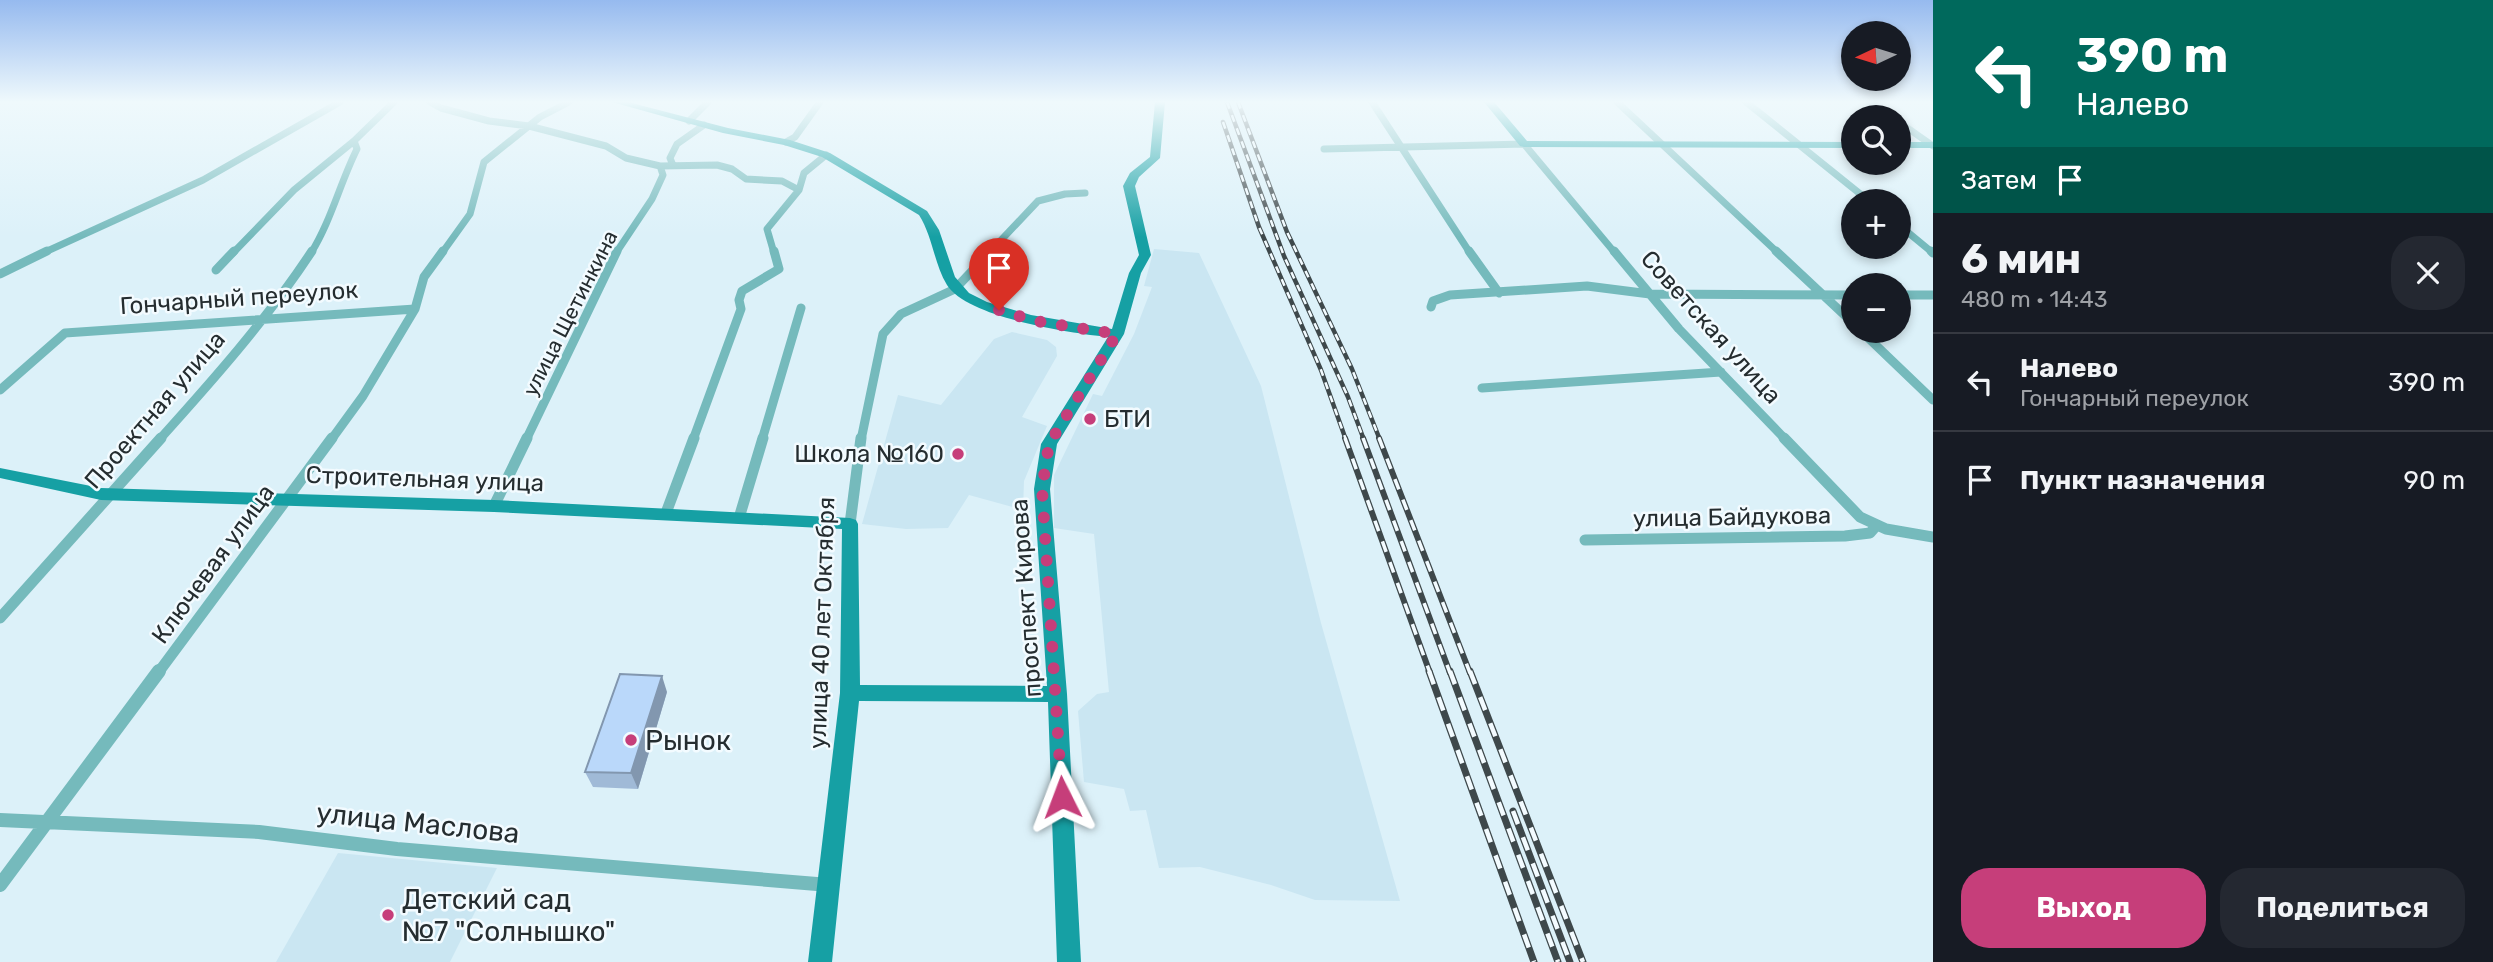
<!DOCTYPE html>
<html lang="ru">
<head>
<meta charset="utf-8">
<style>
  :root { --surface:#171b24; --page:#242831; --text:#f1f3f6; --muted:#9ea1a6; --line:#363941; --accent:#c63e7a }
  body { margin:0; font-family:Rubik,sans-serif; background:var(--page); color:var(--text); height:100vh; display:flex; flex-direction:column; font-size:26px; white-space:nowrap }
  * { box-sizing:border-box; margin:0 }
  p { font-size:23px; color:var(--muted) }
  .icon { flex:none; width:38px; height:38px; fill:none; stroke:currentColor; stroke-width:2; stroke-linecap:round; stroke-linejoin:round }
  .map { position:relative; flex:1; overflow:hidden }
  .sheet { display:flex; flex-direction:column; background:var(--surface); width:560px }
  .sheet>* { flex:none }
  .top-card { background:#00695c; color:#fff; overflow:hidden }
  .needle { width:46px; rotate:266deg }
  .buttons { position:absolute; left:1841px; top:21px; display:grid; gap:14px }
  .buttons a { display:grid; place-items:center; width:70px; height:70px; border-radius:50%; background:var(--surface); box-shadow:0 4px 10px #0003; font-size:35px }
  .pin { position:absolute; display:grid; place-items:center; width:60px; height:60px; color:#fff; margin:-72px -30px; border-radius:50% 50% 50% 0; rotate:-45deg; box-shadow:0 0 7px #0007 }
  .pin .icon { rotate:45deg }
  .me { position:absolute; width:77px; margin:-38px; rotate:357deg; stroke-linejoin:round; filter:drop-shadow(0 0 5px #0008) }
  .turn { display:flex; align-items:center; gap:24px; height:147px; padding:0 28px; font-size:32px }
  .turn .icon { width:91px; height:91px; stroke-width:2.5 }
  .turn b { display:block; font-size:49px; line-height:60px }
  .then { display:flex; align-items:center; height:66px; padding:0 28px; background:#0003; gap:14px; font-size:26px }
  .round { display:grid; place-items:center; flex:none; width:74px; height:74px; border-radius:28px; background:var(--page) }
  .headline { display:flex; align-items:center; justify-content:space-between; height:119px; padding:0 28px }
  h1 { font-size:42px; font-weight:700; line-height:52px }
  .primary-button { display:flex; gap:14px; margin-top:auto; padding:14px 28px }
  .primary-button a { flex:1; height:80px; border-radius:28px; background:var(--accent); color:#fff; font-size:28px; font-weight:700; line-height:80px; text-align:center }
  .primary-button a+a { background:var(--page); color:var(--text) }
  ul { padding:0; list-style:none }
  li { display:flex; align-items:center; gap:21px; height:98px; padding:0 28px; border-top:2px solid var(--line) }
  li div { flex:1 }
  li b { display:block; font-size:26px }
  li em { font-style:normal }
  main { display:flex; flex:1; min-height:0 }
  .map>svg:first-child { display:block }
</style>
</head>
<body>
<main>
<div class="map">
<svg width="1933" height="962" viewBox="0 0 1933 962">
  <rect width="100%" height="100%" fill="#dcf1f9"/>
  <!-- built -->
  <path fill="#cae6f2" d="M 1154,249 L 1199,253 L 1261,386 L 1321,623 L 1400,901 L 1315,900 L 1271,885 L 1200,867 L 1159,868 L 1146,810 L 1130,811 L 1124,789 L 1084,782 L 1078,711 L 1097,694 L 1109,692 L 1094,534 L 1054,528 L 1054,475 L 1093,394 L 1102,396 L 1134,334 L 1152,287 L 1144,286 Z
    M 1012,332 L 1047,340 L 1056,347 L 1057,356 L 1022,417 L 1047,426 L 1024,481 L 1023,510 L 969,495 L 948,528 L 906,529 L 862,524 L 898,395 L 941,405 L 994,339 Z
    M 338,853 L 497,868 L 450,962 L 276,962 Z"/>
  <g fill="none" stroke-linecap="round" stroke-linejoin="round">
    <!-- street-far3 -->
    <path stroke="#75babc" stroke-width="7" d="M 430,102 L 441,108 L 489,121 L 529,126 L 606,146 L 626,158 L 660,166 L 663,175 L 652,199 L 616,253
      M 1372,102 L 1470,253
      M 1617,102 L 1778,253
      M 1746,102 L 1869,201
      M 1869,102 L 1892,117
      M 689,121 L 708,102
      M 1899,122 L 1933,146
      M 786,142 L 795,137 L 820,102
      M 1324,149 L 1524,144 L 1615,253
      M 672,163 L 670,158 L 677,144 L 704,125
      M 660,166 L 717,165 L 732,169 L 746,179 L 782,181 L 799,190
      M 1899,225 L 1933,253
      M 43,253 L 203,180 L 340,102
      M 233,253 L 294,190 L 354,141 L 394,102
      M 311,253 C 331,221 340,183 357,149 L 354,141
      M 442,253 L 470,214 L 484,162 L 540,117 L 569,102
      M 774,253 L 767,229 L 799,190 L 804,173 L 826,155
      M 989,253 L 1038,201 L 1065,194 L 1085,193"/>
    <!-- street-far2 -->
    <path stroke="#75babc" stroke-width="9" d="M 1469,251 L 1499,293
      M 1614,251 L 1679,329 L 1786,440
      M 1776,251 L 1853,323
      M 1931,251 L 1933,253
      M 216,270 L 234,251
      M 0,274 L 47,251
      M 1899,295 L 1933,295
      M 1431,307 L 1433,301 L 1450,295 L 1587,286 L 1650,294 L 1853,295
      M 1861,331 L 1933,400
      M 1482,388 L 1721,372
      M 0,390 L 65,333 L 415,309
      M 159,440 C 213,380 268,318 312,251
      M 331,440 L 363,396 L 415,309 L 424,277 L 443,251
      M 526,440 L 617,251
      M 693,440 L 741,309 L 739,300 L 742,291 L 779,269 L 774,251
      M 762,440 L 801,308
      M 861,440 L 883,334 L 901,314 L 955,289 L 991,251"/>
    <!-- street-far1 -->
    <path stroke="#75babc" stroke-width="11" d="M 1784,438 L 1860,517 L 1886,529 L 1933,537
      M 494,506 L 527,438
      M 666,513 L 694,438
      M 739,518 L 763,438
      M 850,524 L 861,438
      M 1585,540 L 1845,536 L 1870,533 L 1877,525
      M 0,618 L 161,438
      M 158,673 L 332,438"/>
    <!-- street -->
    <path stroke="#75babc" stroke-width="14" d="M 0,820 L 259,832 L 397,849 L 829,885
      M 0,885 L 159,671"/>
    <!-- secondary -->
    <path fill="#16a0a4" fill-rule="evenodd" d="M 612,102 L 628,102 L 728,128 L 790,140 L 830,153 L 927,211 L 939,230 L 955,277 L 969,293 L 987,302 L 1031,315 L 1112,329 L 1129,273 L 1139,255 L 1123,186 L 1130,173 L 1150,157 L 1155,102 L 1165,102 L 1160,158 L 1139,177 L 1135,186 L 1151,255 L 1141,273 L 1124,334 L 1057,444 L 1050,489 L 1067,694 L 1081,962 L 1057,962 L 1048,702 L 859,701 L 832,962 L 808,962 L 840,693 L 842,529 L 494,512 L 101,500 L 0,478 L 0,468 L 101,488 L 494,500 L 850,518 L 856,520 L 858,524 L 860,685 L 1047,686 L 1034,489 L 1041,444 L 1108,337 C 1071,333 968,318 947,285 C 934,264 933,237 919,215 L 822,157 L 784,145 L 723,133 Z
      M 1484,102 L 1494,102 L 1527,141 L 1853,142 L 1853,148 L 1524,147 L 1520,146 Z
      M 1899,142 L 1933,142 L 1933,148 L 1899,148 Z"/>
    <!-- rail-far2 casing -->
    <g stroke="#3e484b" stroke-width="4.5">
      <path id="rail-far2" d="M 1227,102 L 1284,256 L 1348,397 L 1364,440
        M 1238,102 L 1287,232 L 1352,369 L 1380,440
        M 1223,122 L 1259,227 L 1321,370 L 1346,440"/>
    </g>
    <!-- rail-far1 casing -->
    <g stroke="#3e484b" stroke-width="6">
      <path id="rail-far1" d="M 1345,438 L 1430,673
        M 1363,438 L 1450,673
        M 1379,438 L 1470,673"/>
    </g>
    <!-- rail casing -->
    <g stroke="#3e484b" stroke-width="7">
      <path id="rail" d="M 1429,671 L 1534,962
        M 1450,671 L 1558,962
        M 1470,671 L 1583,962
        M 1513,811 L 1570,962"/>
    </g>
    <!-- rail-far2 -->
    <use href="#rail-far2" stroke="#f3fbff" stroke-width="2.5" stroke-dasharray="7" stroke-linecap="butt"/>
    <!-- rail-far1 -->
    <use href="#rail-far1" stroke="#f3fbff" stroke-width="3.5" stroke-dasharray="11" stroke-linecap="butt"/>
    <!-- rail -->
    <use href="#rail" stroke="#f3fbff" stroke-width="4.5" stroke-dasharray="14" stroke-linecap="butt"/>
  </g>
  <!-- wall -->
  <path fill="#a0bad7" d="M 667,692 L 638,789 L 593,787 L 585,772 Z"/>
  <!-- shaded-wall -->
  <path fill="#8297af" d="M 662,676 L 667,692 L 638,789 L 631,773 Z"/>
  <!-- building -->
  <path fill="#bad8fa" stroke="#8297af" stroke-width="2" d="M 620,674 L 662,676 L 631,773 L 585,772 Z"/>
  <!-- sky -->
  <linearGradient id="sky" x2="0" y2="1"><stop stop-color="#96baef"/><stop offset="0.43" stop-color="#eff9fc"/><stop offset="1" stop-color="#eff9fc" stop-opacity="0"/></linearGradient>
  <rect width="1933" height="237" fill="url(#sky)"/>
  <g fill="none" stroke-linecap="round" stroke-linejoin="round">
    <!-- route -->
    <path stroke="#c63e7a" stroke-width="12" stroke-dasharray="0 21.6" d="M 999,310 L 1035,321 L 1117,334 L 1049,444 L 1042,489 L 1062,797"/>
  </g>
  <!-- markers -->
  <g fill="#c63e7a" stroke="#f3fbff" stroke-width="2.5">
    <circle cx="1090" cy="419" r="7"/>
    <circle cx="958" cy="454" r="7"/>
    <circle cx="631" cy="740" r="7"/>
    <circle cx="388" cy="915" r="7"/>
  </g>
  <g text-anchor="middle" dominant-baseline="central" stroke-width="5" stroke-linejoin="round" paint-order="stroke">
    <!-- far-street labels -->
    <g font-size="21" fill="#252d30" stroke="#f3fbff">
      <text transform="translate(570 313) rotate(-63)">улица Щетинкина</text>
    </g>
    <!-- street labels -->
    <g font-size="24" fill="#252d30" stroke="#f3fbff">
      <text transform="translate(239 298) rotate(-4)">Гончарный переулок</text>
      <text transform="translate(1711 327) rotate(48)">Советская улица</text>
      <text transform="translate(155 410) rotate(-49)">Проектная улица</text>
      <text transform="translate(425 479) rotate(2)">Строительная улица</text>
      <text transform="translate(1732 517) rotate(-1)">улица Байдукова</text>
      <text transform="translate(213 564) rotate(-54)">Ключевая улица</text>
      <text transform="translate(1026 598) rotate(-94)">проспект Кирова</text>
      <text transform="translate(822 623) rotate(-88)">улица 40 лет Октября</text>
    </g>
    <!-- poi labels -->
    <g font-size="24" fill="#252d30" stroke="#f3fbff" text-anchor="start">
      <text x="1104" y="419">БТИ</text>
      <text x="944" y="454" text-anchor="end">Школа №160</text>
    </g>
    <!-- near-poi labels -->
    <g font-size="28" fill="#252d30" stroke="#f3fbff" text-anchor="start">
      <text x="645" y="740">Рынок</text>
      <text x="402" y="899">Детский сад<tspan x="402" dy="32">№7 "Солнышко"</tspan></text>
    </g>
    <!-- near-street labels -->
    <g font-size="28" fill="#252d30" stroke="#f3fbff">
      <text transform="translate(418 823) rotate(6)">улица Маслова</text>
    </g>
  </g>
</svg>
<div class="buttons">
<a><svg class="needle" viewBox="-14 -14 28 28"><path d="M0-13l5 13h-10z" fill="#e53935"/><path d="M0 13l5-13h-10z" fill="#9ea1a6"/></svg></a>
<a><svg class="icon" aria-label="search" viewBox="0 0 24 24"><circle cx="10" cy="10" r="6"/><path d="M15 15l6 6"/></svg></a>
<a>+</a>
<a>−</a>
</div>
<div class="pin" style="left:999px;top:310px;background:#d93025"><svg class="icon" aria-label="arrive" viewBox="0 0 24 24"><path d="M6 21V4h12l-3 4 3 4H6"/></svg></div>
<svg class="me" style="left:1062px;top:797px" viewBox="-20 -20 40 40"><path d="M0-17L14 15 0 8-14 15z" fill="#c63e7a" stroke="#fff" stroke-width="4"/></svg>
</div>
<section class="sheet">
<div class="top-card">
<div class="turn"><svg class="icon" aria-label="left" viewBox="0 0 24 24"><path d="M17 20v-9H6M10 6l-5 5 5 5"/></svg><div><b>390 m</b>Налево</div></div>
<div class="then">Затем<svg class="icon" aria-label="arrive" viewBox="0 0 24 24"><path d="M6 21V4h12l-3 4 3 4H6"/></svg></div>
</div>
<div class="headline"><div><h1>6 мин</h1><p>480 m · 14:43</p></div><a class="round"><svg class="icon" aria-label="close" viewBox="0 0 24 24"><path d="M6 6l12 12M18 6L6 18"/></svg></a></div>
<ul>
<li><svg class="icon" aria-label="left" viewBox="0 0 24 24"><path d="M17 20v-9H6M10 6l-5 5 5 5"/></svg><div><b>Налево</b><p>Гончарный переулок</p></div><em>390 m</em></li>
<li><svg class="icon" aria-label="arrive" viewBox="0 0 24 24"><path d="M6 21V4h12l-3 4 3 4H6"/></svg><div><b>Пункт назначения</b></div><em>90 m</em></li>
</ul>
<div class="primary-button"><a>Выход</a><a>Поделиться</a></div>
</section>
</main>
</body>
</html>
